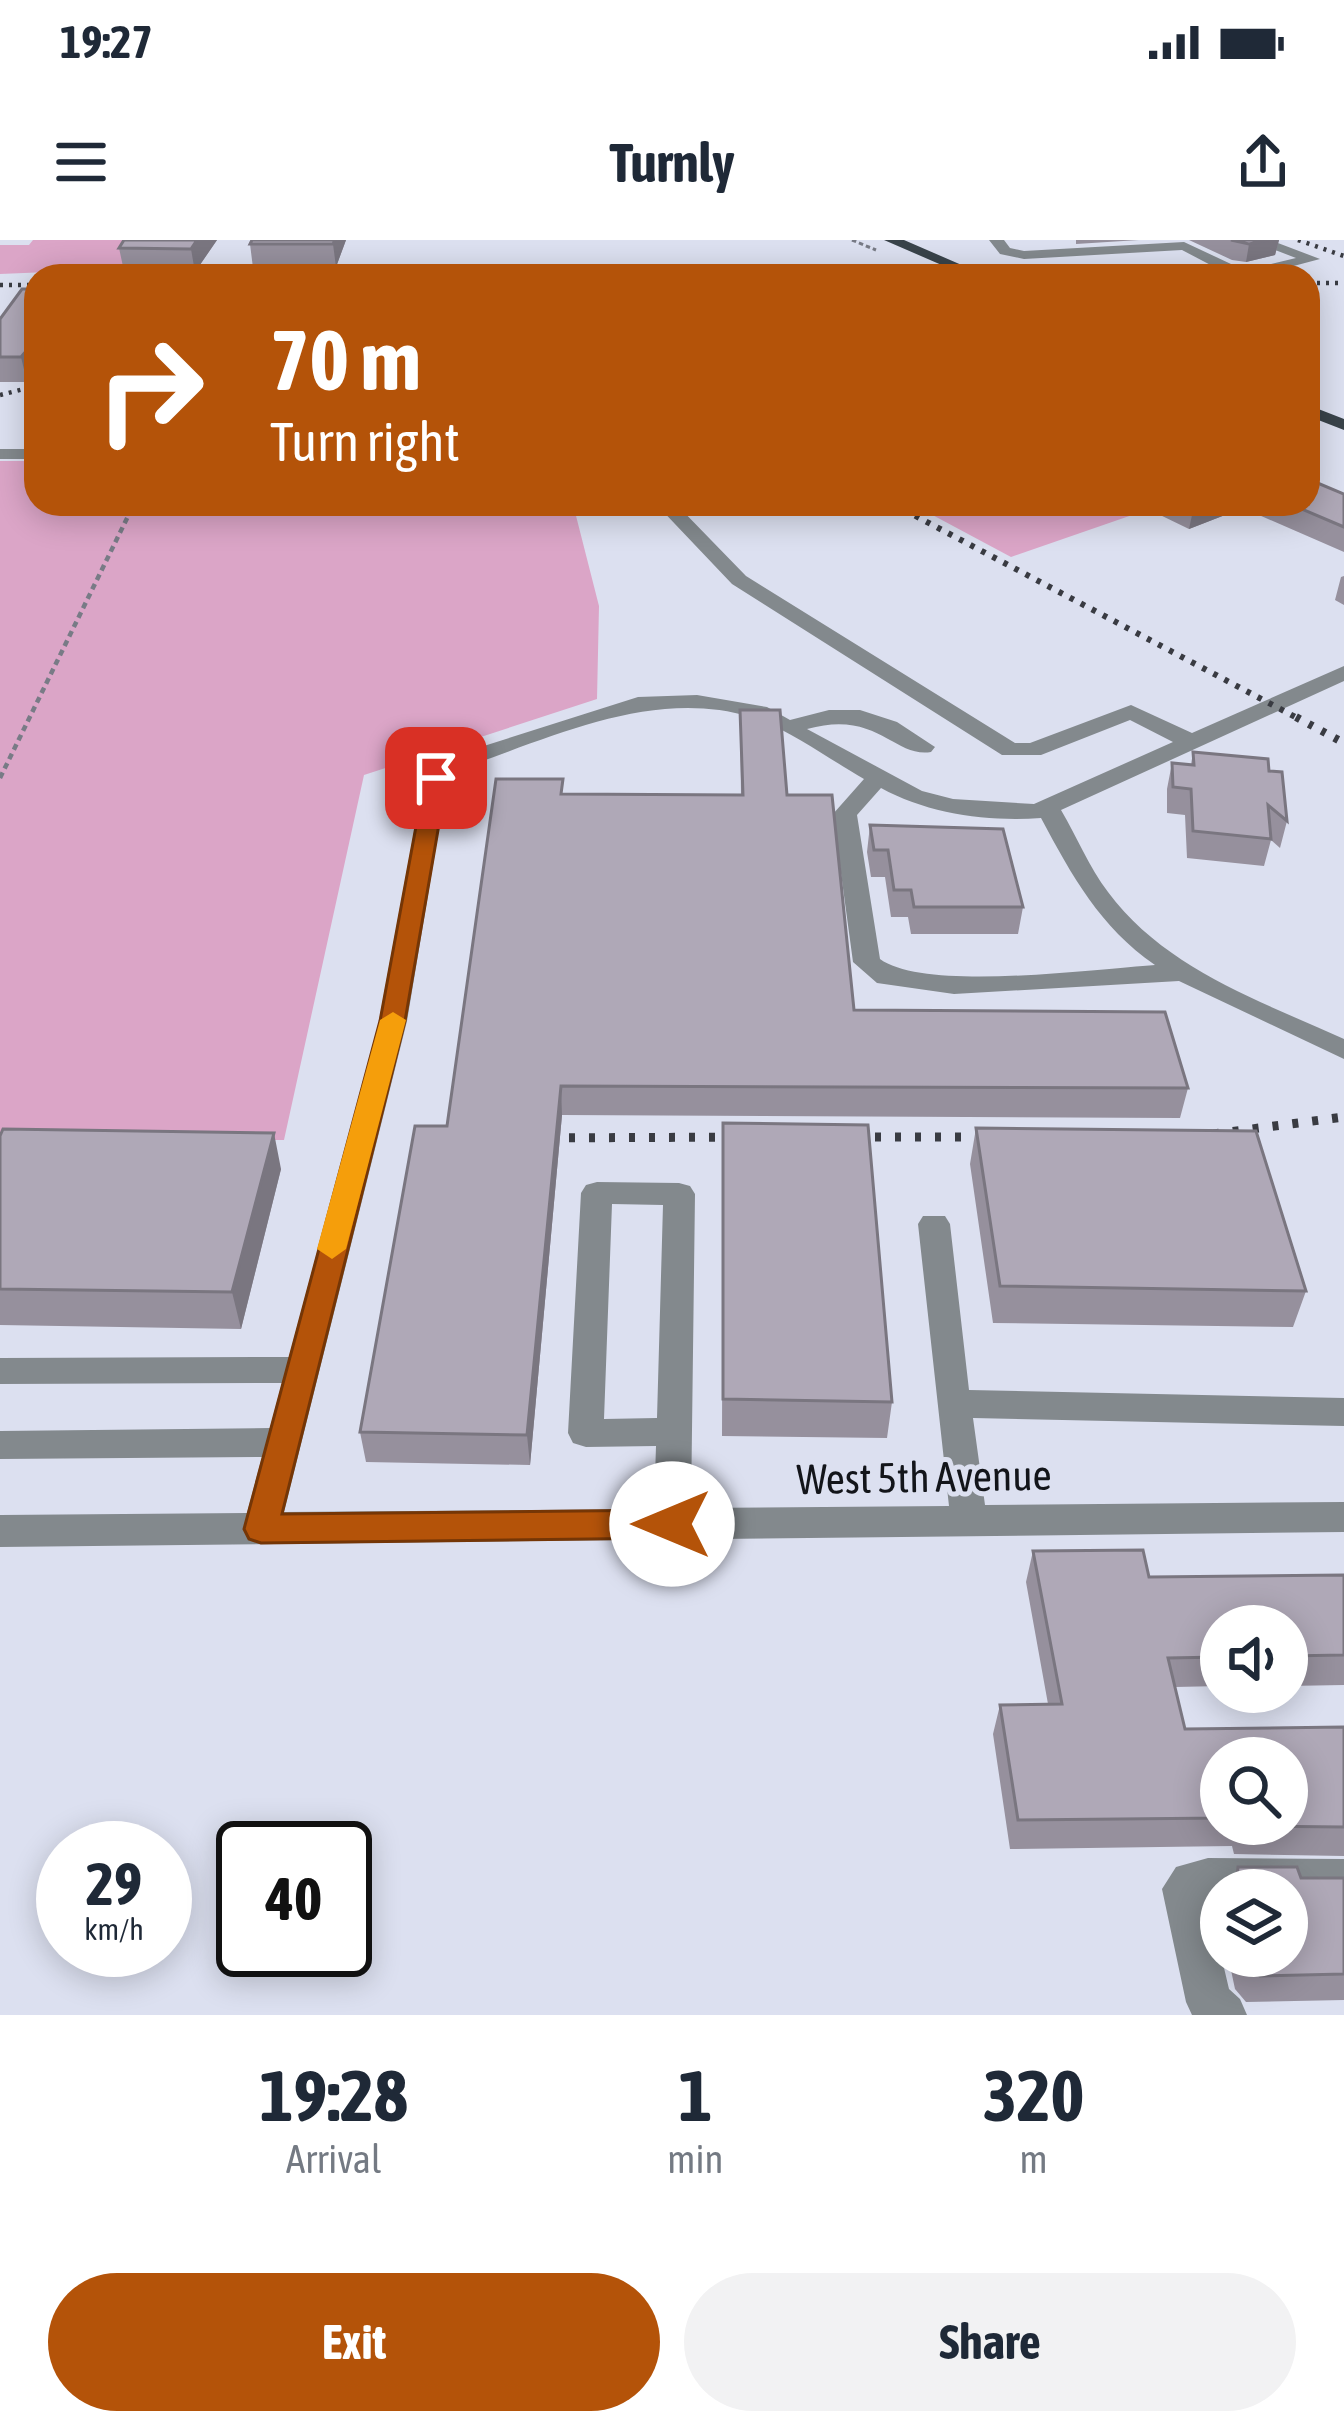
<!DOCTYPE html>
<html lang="en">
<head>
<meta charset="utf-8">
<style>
  :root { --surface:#fff; --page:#f2f2f3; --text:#1f2937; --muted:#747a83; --accent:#b45309 }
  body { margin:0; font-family:"Asap Condensed",sans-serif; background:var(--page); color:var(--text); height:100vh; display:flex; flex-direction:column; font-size:45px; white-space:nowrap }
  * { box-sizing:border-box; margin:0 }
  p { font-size:39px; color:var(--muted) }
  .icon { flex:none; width:66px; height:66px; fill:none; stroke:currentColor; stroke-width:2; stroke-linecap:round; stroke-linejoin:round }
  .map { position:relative; height:1775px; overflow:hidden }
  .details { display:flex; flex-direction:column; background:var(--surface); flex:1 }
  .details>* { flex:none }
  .banner { position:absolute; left:24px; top:24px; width:1296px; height:252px; border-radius:36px; box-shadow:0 6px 30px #0003; background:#b45309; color:#fff; overflow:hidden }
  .fabs { position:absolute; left:1200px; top:1365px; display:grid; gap:24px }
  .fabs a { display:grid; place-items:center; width:108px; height:108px; border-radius:50%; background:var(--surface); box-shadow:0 6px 30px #0003; font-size:60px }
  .speed { position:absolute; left:36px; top:1581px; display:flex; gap:24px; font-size:60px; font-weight:700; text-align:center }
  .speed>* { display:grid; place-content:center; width:156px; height:156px; border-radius:50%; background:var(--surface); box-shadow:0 6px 30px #0003; line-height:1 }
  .speed small { font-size:30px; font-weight:400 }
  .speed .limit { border:6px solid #111; border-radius:18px; background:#fff; color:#111 }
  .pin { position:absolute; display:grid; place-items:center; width:102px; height:102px; color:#fff; margin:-51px; border-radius:24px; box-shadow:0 6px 18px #0006 }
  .me { position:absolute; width:132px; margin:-66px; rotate:270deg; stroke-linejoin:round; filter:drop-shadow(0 0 9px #0008) }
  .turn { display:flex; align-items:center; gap:42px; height:252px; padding:0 48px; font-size:54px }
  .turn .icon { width:156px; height:156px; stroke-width:2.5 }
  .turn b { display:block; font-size:84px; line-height:102px }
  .eta { display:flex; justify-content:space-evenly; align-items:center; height:204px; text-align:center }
  .eta b { font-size:72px; font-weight:700; line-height:84px }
  .button { display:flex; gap:24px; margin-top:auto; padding:24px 48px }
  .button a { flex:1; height:138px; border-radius:72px; background:var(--accent); color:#fff; font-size:48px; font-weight:700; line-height:138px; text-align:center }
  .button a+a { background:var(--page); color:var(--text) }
  .status { display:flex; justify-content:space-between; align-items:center; height:84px; padding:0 60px; background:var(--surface); direction:ltr }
  .status svg { height:33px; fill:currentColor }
  header { display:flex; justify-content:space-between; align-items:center; height:156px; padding:0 48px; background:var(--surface); font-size:54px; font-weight:700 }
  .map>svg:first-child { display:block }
</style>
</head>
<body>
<div class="status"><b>19:27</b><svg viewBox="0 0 49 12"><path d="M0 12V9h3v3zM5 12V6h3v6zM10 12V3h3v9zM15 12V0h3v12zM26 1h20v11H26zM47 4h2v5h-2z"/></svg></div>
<header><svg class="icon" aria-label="menu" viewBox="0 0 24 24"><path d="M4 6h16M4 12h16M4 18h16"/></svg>Turnly<svg class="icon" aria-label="share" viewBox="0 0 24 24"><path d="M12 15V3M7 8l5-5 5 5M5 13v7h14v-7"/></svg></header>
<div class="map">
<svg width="1344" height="1775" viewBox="0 0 1344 1775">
  <rect width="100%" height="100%" fill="#dce0f0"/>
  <!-- green -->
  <path fill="#dba5c7" d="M 33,0 L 138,0 L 120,29 L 0,34 L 0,5 L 29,5 Z
    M 0,221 L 36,221 L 36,264 L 573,264 L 599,366 L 597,459 L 364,535 L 284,900 L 0,901 Z
    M 912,264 L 1164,264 L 1011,317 Z"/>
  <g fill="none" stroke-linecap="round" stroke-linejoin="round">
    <!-- path-far1 -->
    <path stroke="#787b86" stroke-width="3" stroke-dasharray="4.5 3" stroke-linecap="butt" d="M 852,0 L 876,10"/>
    <!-- path -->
    <path stroke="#787b86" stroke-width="4.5" stroke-dasharray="6 4.5" stroke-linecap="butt" d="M 0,538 L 134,264"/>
    <!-- minor -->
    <path fill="#83898d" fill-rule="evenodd" d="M 989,0 L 1004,0 L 1010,8 L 1024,11 L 1184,2 L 1231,24 L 1254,28 L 1296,18 L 1249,0 L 1270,0 L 1320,19 L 1256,36 L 1222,31 L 1182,10 L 1024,19 L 1000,14 Z
      M 0,209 L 36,209 L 36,219 L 0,219 Z
      M 656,264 L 676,264 L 746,336 L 1015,503 L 1030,503 L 1131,465 L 1192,493 L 1344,426 L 1344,441 L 1061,570 C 1077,597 1089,627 1108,652 C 1164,728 1260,761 1344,799 L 1344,819 L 1179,741 L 954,754 L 877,743 L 853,722 L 833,574 L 864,539 C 829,519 789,489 751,477 C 654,448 556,496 465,527 L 447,541 L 407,781 L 284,1272 L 654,1269 L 656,1206 L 586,1207 L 573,1203 L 568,1193 L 581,953 L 586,945 L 597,942 L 679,943 L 690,946 L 695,954 L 691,1268 L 949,1266 L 918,984 L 923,976 L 945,976 L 950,984 L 969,1150 L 1344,1158 L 1344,1186 L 973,1178 L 985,1265 L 1344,1262 L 1344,1292 L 0,1307 L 0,1275 L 247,1273 L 262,1217 L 0,1219 L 0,1191 L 270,1188 L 282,1143 L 0,1144 L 0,1118 L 289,1117 L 379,781 L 424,538 L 449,517 L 638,457 L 697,455 L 767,467 L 790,480 L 829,470 L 860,470 L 897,482 L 935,507 L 931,512 C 894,518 877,469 807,489 L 922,551 L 953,559 L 1034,564 L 1173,502 L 1130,480 L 1041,515 L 1002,515 L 732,344 ZM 881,548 C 928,574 989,582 1041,578 C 1072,636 1100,687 1155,725 C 1094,729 925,752 880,719 L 857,575 ZM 612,964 L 663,965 L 657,1178 L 604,1179 Z
      M 1208,1618 L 1344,1619 L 1344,1661 L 1287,1661 L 1287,1650 L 1221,1650 L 1221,1660 L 1208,1660 L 1229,1749 L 1240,1759 L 1247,1775 L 1192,1775 L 1186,1762 L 1162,1649 L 1176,1627 Z"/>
    <!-- major -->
    <path fill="#39434a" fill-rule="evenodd" d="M 884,0 L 904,0 L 987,36 L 967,36 Z
      M 1308,165 L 1344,179 L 1344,190 L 1308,176 Z"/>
    <!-- rail-far3 -->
    <path stroke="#393b42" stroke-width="4.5" stroke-dasharray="3 6" stroke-linecap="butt" d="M 1298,0 L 1344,16
      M 1308,43 L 1344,43
      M 0,45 L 36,45
      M 0,155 L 36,146"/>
    <!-- rail-far2 -->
    <path stroke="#393b42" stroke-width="6" stroke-dasharray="4.5 8" stroke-linecap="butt" d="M 893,264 L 1301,480"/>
    <!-- rail-far1 -->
    <path stroke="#393b42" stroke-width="8" stroke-dasharray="4.5 10" stroke-linecap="butt" d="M 1296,477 L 1344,503"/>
    <!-- rail -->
    <path stroke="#393b42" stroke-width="9" stroke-dasharray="6 14" stroke-linecap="butt" d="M 1213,894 L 1344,877
      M 835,897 L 1009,897
      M 529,898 L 757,897"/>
  </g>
  <!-- wall -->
  <path fill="#96909d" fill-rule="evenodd" d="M 217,0 L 195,32 L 124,31 L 119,8 Z
    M 346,0 L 336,27 L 253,28 L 250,4 Z
    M 1076,0 L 1139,0 L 1076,4 Z
    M 1189,0 L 1279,0 L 1275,15 L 1246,22 L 1232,20 Z
    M 36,49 L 36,134 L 32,134 L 27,142 L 0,142 L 0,79 Z
    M 1344,254 L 1344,312 L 1243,268 L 1189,289 L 1156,273 L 1157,264 L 1308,264 Z
    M 1344,336 L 1344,365 L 1335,360 L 1341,337 Z
    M 740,470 L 787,555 L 854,770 L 1188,848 L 1180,878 L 562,875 L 530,1225 L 366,1222 L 360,1192 L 447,886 L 741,555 Z
    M 1193,512 L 1269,531 L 1287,581 L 1280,608 L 1271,600 L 1264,626 L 1187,618 L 1185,575 L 1167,573 L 1167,549 L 1172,523 L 1191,525 Z
    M 870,585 L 1023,667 L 1018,694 L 911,694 L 908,677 L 891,677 L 885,637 L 871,637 L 867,612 Z
    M 723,883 L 892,1162 L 887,1198 L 722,1196 Z
    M 976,888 L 1306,1051 L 1293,1087 L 993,1083 L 970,924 Z
    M 0,896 L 281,929 L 241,1089 L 0,1085 Z
    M 1033,1311 L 1149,1337 L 1344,1335 L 1344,1445 L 1287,1446 L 1287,1386 L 1221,1386 L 1221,1446 L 1175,1447 L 1185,1489 L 1344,1487 L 1344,1616 L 1234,1614 L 1232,1606 L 1010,1609 L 993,1494 L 1000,1465 L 1048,1464 L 1026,1342 ZM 1221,1518 L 1287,1584 L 1221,1584 Z
    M 1238,1627 L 1301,1638 L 1344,1638 L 1344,1760 L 1246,1762 L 1235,1749 L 1228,1716 L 1287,1716 L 1287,1650 L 1222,1650 L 1228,1637 L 1234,1636 Z
    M 1221,1653 L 1221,1687 L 1216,1664 Z"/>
  <!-- shaded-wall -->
  <path fill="#7a7680" d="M 197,0 L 217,0 L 195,32 L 191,9 Z
    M 335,0 L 346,0 L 336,27 L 333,4 Z
    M 1268,0 L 1279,0 L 1275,15 L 1246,22 L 1249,4 Z
    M 27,110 L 32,134 L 27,142 L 21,117 Z
    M 1200,264 L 1244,264 L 1243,268 L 1189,289 L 1194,266 Z
    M 561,846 L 562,875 L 530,1225 L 527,1195 Z
    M 274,893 L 281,929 L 241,1089 L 232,1052 Z"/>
  <!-- building -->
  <path fill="#afa8b7" stroke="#7a7680" stroke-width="3" d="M 124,0 L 197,0 L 191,9 L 119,8 Z
    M 252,0 L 335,0 L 333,4 L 250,4 Z
    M 1231,0 L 1268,0 L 1249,4 Z
    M 22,49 L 36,49 L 36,110 L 27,110 L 21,117 L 0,117 L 0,79 Z
    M 1308,239 L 1344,254 L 1344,287 L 1290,264 L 1308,264 Z
    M 740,470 L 780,470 L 787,555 L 832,555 L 854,770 L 1165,772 L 1188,848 L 561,846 L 527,1195 L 360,1192 L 415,886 L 447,886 L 496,539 L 563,539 L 561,554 L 743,555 Z
    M 1193,512 L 1268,519 L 1269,531 L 1282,532 L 1287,581 L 1268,565 L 1271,599 L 1193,591 L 1191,549 L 1173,547 L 1172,523 L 1194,525 Z
    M 870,585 L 1003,589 L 1023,667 L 914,667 L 911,650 L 894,650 L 888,610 L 874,610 Z
    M 723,883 L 868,885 L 892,1162 L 723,1159 Z
    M 976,888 L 1256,891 L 1306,1051 L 1000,1046 Z
    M 3,889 L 274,893 L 232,1052 L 0,1049 L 0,896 Z
    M 1143,1310 L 1149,1337 L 1344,1335 L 1344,1415 L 1287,1416 L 1287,1386 L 1221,1386 L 1221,1417 L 1168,1418 L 1185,1489 L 1344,1487 L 1344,1587 L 1247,1586 L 1246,1584 L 1287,1584 L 1287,1518 L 1221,1518 L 1221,1578 L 1018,1580 L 1000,1465 L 1062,1464 L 1033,1311 Z
    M 1238,1627 L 1297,1627 L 1301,1638 L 1344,1638 L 1344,1734 L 1260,1736 L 1249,1722 L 1247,1716 L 1287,1716 L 1287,1650 L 1232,1650 L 1228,1637 L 1237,1636 Z"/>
  <!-- route -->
  <path fill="#b45309" stroke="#753606" stroke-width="3" d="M 436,531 L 447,538 L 405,781 L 282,1274 L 672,1270 L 684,1274 L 689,1284 L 684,1294 L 672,1298 L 261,1303 L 249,1299 L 244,1289 L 380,781 L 425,538 Z"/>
  <!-- slow -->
  <path fill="#f59e0b" d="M 393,772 L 406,780 L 346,1009 L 332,1019 L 317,1009 L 380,780 Z"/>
  <g text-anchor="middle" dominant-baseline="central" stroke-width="10" stroke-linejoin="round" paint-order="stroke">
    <!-- near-street labels -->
    <g font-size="42" fill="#13151a" stroke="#dce0f0">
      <text transform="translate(924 1237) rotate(-1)">West 5th Avenue</text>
    </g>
  </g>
</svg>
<div class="fabs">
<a><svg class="icon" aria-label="sound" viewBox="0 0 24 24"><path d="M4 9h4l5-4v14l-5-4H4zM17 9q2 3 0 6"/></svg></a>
<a><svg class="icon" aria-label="search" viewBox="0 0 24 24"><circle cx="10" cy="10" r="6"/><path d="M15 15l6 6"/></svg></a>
<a><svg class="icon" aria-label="layers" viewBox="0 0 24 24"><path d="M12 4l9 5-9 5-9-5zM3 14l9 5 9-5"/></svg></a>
</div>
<div class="speed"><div>29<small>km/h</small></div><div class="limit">40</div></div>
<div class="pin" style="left:436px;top:538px;background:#d93025"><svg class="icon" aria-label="arrive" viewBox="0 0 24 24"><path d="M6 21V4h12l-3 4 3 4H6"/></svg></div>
<svg class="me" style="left:672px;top:1284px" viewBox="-20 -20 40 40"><circle r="19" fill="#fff"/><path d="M0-13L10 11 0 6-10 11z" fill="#b45309"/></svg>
<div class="banner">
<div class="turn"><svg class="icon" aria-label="right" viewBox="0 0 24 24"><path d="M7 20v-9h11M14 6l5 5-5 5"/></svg><div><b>70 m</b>Turn right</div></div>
</div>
</div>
<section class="details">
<div class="eta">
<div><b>19:28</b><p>Arrival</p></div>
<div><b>1</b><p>min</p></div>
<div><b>320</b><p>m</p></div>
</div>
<div class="button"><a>Exit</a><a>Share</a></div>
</section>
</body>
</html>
